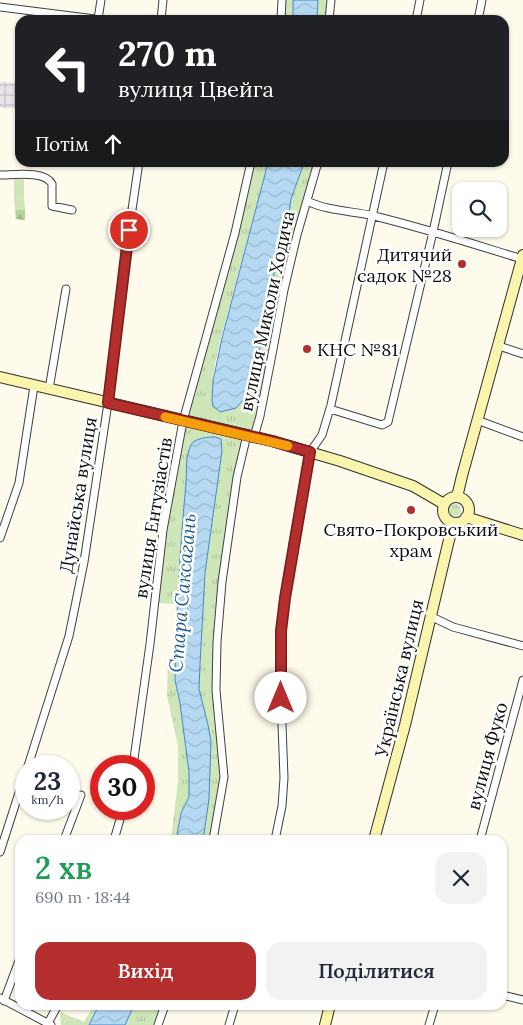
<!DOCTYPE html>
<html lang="uk">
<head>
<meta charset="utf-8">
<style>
  :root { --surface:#fff; --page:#f2f2f3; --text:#1f2937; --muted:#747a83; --accent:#b42e2e }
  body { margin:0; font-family:Lora,serif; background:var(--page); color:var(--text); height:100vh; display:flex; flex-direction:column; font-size:19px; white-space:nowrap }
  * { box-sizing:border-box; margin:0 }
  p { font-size:16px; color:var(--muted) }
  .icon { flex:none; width:28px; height:28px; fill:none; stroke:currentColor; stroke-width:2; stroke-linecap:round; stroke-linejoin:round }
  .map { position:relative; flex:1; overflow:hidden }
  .drawer { position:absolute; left:15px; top:835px; width:492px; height:175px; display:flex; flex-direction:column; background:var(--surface); border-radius:15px; box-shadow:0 1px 4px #0004 }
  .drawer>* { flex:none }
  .banner { position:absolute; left:15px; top:15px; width:494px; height:152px; border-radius:15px; box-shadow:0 1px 4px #0004; background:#202124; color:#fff; overflow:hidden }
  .controls { position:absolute; left:452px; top:182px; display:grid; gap:10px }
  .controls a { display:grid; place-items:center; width:55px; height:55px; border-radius:10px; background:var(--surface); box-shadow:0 1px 4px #0004; font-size:25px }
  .speed { position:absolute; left:15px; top:755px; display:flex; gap:10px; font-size:25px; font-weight:700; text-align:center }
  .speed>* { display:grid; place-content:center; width:65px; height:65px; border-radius:50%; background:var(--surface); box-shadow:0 1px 4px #0004; line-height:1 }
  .speed small { font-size:12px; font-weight:400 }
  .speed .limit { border:8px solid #d22; background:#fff; color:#111 }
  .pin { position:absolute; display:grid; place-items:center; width:42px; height:42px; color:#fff; margin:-21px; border:2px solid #fff; border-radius:50%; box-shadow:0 1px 5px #0007 }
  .me { position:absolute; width:55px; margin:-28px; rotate:0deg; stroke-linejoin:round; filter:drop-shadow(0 0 4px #0008) }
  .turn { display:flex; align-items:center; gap:18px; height:105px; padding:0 20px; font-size:22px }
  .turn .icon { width:65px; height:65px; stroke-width:2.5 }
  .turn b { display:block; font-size:35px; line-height:42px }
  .then { display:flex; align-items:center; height:48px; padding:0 20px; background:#0003; gap:10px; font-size:19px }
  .round { display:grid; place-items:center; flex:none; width:52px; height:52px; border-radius:15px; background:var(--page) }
  .head { display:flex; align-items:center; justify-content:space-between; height:85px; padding:0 20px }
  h1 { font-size:30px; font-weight:600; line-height:38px; color:#1e9e55 }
  .cta { display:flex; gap:10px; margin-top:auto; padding:10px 20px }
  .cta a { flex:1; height:58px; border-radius:15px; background:var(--accent); color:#fff; font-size:20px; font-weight:600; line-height:58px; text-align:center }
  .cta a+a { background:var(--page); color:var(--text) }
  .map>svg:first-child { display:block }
</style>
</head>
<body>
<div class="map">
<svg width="523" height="1025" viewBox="0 0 523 1025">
  <defs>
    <pattern id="industrial-grid" width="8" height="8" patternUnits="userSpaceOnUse" patternTransform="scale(1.25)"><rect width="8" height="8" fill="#eae1eb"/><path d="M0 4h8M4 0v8" fill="none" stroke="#c8c0c8"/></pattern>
    <pattern id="grass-tufts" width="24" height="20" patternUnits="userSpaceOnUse" patternTransform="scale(1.25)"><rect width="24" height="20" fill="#cfe6b9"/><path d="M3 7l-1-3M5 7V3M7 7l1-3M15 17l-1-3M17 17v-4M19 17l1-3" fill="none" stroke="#b1c49e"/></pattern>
    <pattern id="forest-firs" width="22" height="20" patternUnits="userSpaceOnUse" patternTransform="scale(1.25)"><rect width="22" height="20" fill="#b2d69a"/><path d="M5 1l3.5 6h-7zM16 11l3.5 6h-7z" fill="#98b684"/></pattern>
    <pattern id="water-waves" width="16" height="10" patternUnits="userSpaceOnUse" patternTransform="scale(1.25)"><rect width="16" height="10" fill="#b5d9f2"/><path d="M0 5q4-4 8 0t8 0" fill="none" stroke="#9ab9ce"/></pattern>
  </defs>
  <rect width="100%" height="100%" fill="#fefbed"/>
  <!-- industrial -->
  <path fill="url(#industrial-grid)" d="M 0,82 L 20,83 L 20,108 L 0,108 Z"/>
  <!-- grass -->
  <path fill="url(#grass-tufts)" d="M 282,0 L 293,0 L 293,20 L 281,20 Z
    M 318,0 L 331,0 L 329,20 L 317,20 Z
    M 251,163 L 268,163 C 255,212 241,262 228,312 C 222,336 207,382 214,406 L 253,374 L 263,336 L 275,268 L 288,219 L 291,199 L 304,163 L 318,163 L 297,235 L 256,428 L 247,436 L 222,582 L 216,690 L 224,777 L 213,840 L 203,840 L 209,799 L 211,741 L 208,725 L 199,689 L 200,664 L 205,573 L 222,451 L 186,482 C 181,522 181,563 178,604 L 155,603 L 183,421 Z
    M 24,199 L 25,210 L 15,210 L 14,200 Z
    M449 510a6 6 0 1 1 12 0a6 6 0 1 1-12 0Z
    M 168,657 L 175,658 L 175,680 L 180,703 L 189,772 L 189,797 L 181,813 L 176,840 L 171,840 L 178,780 L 178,746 L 167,696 Z
    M 94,1005 L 99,1005 L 89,1025 L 61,1025 L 60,1012 L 84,1022 Z
    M 134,1005 L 165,1005 L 158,1025 L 125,1025 Z"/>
  <!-- forest -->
  <path fill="url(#forest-firs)" d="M 15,210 L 25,210 L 25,220 L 16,219 Z"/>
  <!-- park -->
  <path fill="#cfe6b9" d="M 14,179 L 24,179 L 24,199 L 14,200 Z"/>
  <!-- water -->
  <path fill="url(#water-waves)" stroke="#418ac4" d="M 293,0 L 318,0 L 317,20 L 293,20 Z
    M 268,163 L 304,163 L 291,199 L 288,219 L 275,268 L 263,336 L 246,397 L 236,408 L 220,412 L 213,406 L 212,400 L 213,381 L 222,338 Z
    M 215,437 L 221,439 L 222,451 L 205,573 L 200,664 L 199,689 L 208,725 L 211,741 L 209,799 L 203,840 L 176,840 L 181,813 L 189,797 L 189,772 L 180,703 L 175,680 C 176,614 180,548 186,483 C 187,471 185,457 191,445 C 194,438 208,437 215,437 Z
    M 99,1005 L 134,1005 L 125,1025 L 89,1025 Z"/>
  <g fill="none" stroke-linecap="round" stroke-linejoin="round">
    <!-- street casing -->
    <g stroke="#404040" stroke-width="9">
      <path id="street" d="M 0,7 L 103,20
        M 98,19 L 101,0
        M 161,20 L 163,0
        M 281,20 L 282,0
        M 329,20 L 331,0
        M 416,20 L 420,0
        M 478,20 L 482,0
        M 0,175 C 13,175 45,170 52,184 L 52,206 L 72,210
        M 307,201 C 328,211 352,211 374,216 C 424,228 473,244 522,259
        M 499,346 L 523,354
        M 49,389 L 66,289
        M 330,409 L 382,425 L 388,422 L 433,232 L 448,162
        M 477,420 L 523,437
        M 254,437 L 260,416 L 274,344 L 284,290 L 297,235 L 318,162
        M 0,538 L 19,483 L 34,386
        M 430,616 L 453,627 L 523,646
        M 28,766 L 69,636 L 84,562 L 108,403 L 124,264 L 139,162
        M 133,766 L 150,644 L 163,530 L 183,421 L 235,233 L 251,162
        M 64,840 L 81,795
        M 114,840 L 123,809
        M 213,840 L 224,777 L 216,690 L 217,642 L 222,582 L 237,477 L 247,435
        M 275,840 L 282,806 L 284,778 L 281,698 L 281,631 L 293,544 L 310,452 L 322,435 L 331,405 L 384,162
        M 480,840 L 523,680
        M 0,852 L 26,771
        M 502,995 L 523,1000
        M 0,998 L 51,1025
        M 4,1001 L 20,958
        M 48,1023 L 58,1005
        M 158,1025 L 165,1005
        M 229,1025 L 235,1005
        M 429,1025 L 435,1005"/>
    </g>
    <!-- secondary casing -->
    <g stroke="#2f2f2f" stroke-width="12">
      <path id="secondary" d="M 0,377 L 272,441 L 340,461 L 413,486 L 444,504
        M 457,497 L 462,476 L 523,255
        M443 510a13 13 0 1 1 26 0a13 13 0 1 1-26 0Z
        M 466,517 L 523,535
        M 374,840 L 405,725 L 453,523
        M 325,1025 L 330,1005"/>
    </g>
    <!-- street -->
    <use href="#street" stroke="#fff" stroke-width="7"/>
    <!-- secondary -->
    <use href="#secondary" stroke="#faf5ad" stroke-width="10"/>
  </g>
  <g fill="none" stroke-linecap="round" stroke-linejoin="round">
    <!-- route casing -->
    <g stroke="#751e1e" stroke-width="12">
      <path id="route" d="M 129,230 L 108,403 L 272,441 L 310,452 L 285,598 L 281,631 L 281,698"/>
    </g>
    <!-- route -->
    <use href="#route" stroke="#b42e2e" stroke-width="9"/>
    <!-- slow -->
    <path stroke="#f59e0b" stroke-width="9" d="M 165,417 L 288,446"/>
  </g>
  <!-- markers -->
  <g fill="#b42e2e" stroke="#fff" stroke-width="2">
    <circle cx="462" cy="264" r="5"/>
    <circle cx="307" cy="349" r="5"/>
    <circle cx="411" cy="510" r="5"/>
  </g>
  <g text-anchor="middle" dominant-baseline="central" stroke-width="5" stroke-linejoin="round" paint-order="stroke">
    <!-- poi labels -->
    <g font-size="18" fill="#0d0d0d" stroke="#fff" text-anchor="end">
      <text x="452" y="254">Дитячий<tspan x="452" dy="21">садок №28</tspan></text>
      <text x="317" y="349" text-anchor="start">КНС №81</text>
      <text x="411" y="529" text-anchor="middle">Свято-Покровський<tspan x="411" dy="21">храм</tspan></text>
    </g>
    <!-- street labels -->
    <g font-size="18" fill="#0d0d0d" stroke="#fff">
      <text transform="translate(267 311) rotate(-78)">вулиця Миколи Ходича</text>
      <text transform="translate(78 495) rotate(-81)">Дунайська вулиця</text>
      <text transform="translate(153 518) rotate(-81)">вулиця Ентузіастів</text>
      <text transform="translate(399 678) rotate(-77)">Українська вулиця</text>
      <text transform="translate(487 756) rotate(-75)">вулиця Фуко</text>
    </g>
    <!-- water labels -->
    <g font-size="19" font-style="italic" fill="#1e5c96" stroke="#fff">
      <text transform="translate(182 593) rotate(-85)">Стара Саксагань</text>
    </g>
  </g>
</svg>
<div class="controls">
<a><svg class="icon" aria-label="search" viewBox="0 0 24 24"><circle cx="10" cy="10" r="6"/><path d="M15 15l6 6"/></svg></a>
</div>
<div class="speed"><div>23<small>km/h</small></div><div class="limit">30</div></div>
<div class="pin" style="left:129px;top:230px;background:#d93025"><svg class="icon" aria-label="arrive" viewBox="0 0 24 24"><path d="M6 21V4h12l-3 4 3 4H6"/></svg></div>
<svg class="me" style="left:281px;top:698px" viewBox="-20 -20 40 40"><circle r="19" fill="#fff"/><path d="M0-13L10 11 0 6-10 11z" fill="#b42e2e"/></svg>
<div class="banner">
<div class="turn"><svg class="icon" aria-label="left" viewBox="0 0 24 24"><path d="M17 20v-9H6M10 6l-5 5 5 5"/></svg><div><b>270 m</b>вулиця Цвейга</div></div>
<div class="then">Потім<svg class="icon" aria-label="ahead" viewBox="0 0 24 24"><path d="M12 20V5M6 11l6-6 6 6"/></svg></div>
</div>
<section class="drawer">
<div class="head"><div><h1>2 хв</h1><p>690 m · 18:44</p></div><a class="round"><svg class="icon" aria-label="close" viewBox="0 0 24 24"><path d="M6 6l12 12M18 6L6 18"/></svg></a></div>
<div class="cta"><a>Вихід</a><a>Поділитися</a></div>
</section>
</div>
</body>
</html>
